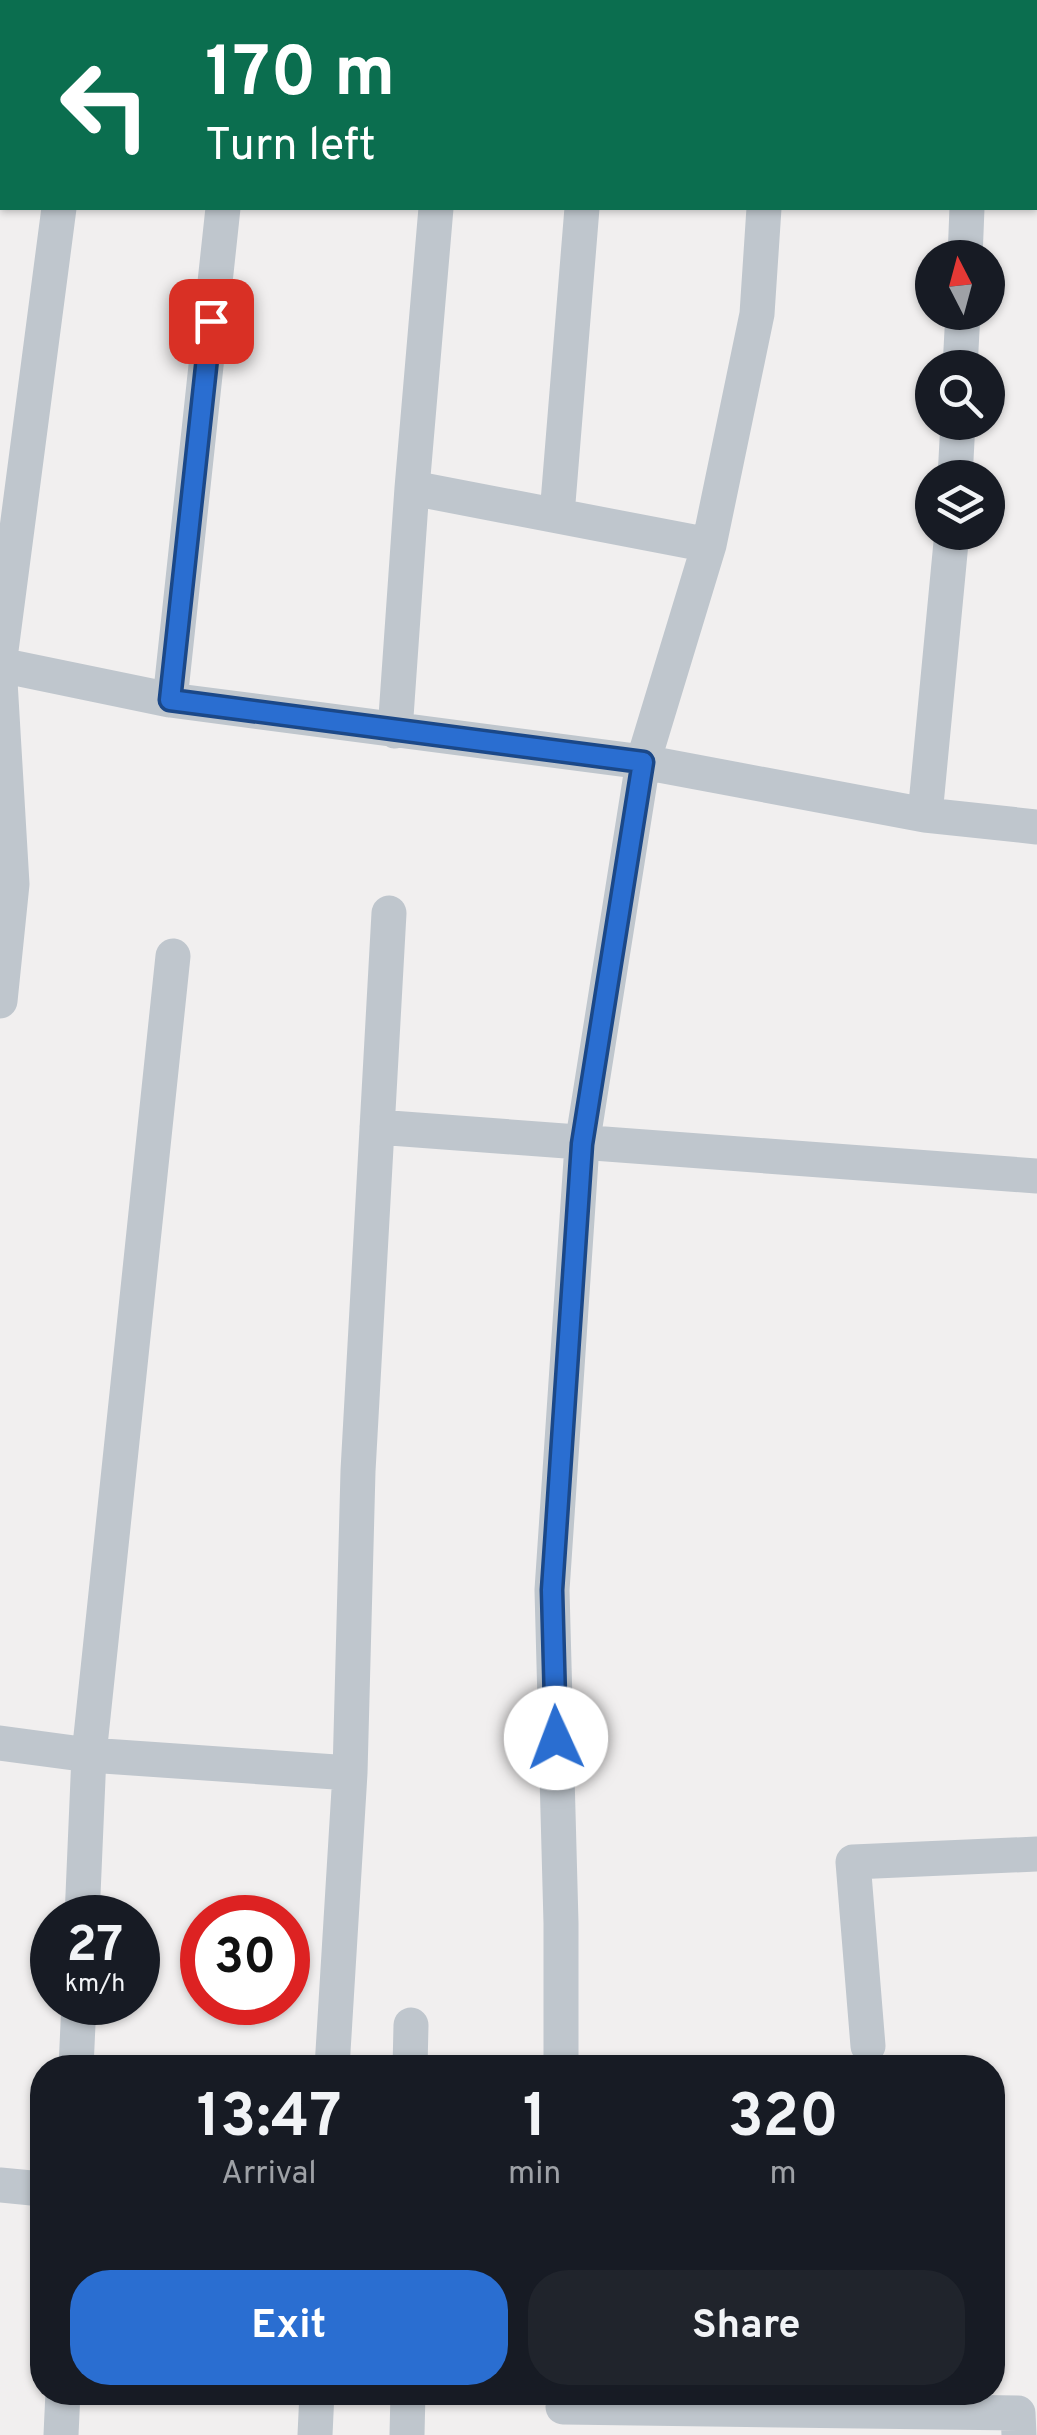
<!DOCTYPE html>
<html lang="en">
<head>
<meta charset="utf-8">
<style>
  :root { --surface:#171b24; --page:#20242c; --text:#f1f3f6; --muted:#9ea1a6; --accent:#2a6ed1 }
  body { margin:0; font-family:Overpass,sans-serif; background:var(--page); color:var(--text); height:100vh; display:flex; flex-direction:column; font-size:38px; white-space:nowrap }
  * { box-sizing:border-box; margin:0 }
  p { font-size:32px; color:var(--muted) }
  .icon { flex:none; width:55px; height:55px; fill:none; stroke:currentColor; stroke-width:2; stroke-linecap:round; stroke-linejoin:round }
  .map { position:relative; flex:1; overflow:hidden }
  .details { position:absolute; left:30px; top:2055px; width:975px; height:350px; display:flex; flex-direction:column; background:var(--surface); border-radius:40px; box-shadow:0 2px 8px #0004 }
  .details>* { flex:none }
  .guide { position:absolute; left:0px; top:0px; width:1038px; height:210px; box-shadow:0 2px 8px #0004; background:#0b6e4f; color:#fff; overflow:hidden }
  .needle { width:65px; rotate:354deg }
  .tools { position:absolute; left:915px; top:240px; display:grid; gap:20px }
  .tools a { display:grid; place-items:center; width:90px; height:90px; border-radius:50%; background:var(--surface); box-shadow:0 2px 8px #0004; font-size:50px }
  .speed { position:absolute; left:30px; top:1895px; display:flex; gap:20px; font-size:50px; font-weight:700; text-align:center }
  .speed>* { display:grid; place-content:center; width:130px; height:130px; border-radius:50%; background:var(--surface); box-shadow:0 2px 8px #0004; line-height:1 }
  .speed small { font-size:25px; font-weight:400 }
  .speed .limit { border:15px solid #d22; background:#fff; color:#111 }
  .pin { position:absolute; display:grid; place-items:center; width:85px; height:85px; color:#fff; margin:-42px; border-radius:20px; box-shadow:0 5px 15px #0006 }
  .me { position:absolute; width:110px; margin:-55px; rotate:358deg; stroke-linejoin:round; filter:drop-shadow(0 0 8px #0008) }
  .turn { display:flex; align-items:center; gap:35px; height:210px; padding:0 40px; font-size:45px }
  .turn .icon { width:130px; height:130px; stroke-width:2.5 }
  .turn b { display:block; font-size:70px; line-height:85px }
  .eta { display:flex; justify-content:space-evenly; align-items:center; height:170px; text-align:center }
  .eta b { font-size:60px; font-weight:700; line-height:70px }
  .cta { display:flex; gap:20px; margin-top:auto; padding:20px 40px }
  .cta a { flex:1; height:115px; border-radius:40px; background:var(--accent); color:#fff; font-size:40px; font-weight:700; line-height:115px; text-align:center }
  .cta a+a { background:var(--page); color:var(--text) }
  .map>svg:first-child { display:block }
</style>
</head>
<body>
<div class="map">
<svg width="1037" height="2435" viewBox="0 0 1037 2435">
  <rect width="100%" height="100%" fill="#f1efef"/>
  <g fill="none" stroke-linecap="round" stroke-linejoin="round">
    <!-- street -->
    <path stroke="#bfc6cd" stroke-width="35" d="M 81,2 L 81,0
      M 254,2 L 255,0
      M 454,2 L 454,0
      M 779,2 L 779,0
      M 1035,184 L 1037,184
      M 436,208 L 412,488 L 709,545
      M 965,258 L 967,208
      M 960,368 L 963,312
      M 955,478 L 958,422
      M 557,515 L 582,208
      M 0,658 L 59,208
      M 0,665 L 170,700 L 643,762 L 709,545 L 757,314 L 764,208
      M 0,681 L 12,884 L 0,1001
      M 170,700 L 223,208
      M 395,731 L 412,488
      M 925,815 L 1037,827
      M 377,1127 L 1037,1176
      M 0,1743 L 89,1755 L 350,1773
      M 82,1918 L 89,1755 L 173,956
      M 868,2046 L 853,1862 L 1037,1854
      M 76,2068 L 79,2002
      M 332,2068 L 350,1773 L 358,1471 L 389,913
      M 410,2068 L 411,2025
      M 561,2068 L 561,1923 L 552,1590 L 582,1145 L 643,762 L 925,815 L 952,532
      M 0,2185 L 42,2189
      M 563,2407 L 1018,2413 L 1019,2435
      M 61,2435 L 63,2392
      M 315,2435 L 317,2392
      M 407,2435 L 408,2392"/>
  </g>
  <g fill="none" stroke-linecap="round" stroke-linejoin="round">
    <!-- route casing -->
    <g stroke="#1b4888" stroke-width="25">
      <path id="route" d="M 211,321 L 170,700 L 643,762 L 582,1144 L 552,1590 L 556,1738"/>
    </g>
    <!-- route -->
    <use href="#route" stroke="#2a6ed1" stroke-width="18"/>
  </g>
</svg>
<div class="tools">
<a><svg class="needle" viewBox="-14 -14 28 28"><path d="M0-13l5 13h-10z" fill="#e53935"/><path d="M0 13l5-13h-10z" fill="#9ea1a6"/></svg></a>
<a><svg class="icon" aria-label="search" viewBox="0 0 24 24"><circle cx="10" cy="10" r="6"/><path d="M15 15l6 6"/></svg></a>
<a><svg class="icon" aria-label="layers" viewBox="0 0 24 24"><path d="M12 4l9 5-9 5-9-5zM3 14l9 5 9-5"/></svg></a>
</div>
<div class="speed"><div>27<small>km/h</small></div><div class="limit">30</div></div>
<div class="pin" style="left:211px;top:321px;background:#d93025"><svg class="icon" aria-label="arrive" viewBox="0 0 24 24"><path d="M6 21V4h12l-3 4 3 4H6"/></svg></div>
<svg class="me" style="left:556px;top:1738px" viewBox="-20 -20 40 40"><circle r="19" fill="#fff"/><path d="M0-13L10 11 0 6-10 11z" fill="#2a6ed1"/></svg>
<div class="guide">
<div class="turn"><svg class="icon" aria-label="left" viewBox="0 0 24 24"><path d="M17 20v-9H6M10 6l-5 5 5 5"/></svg><div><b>170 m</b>Turn left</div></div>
</div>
<section class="details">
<div class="eta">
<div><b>13:47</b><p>Arrival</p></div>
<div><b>1</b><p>min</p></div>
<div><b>320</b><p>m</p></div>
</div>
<div class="cta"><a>Exit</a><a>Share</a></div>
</section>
</div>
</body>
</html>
